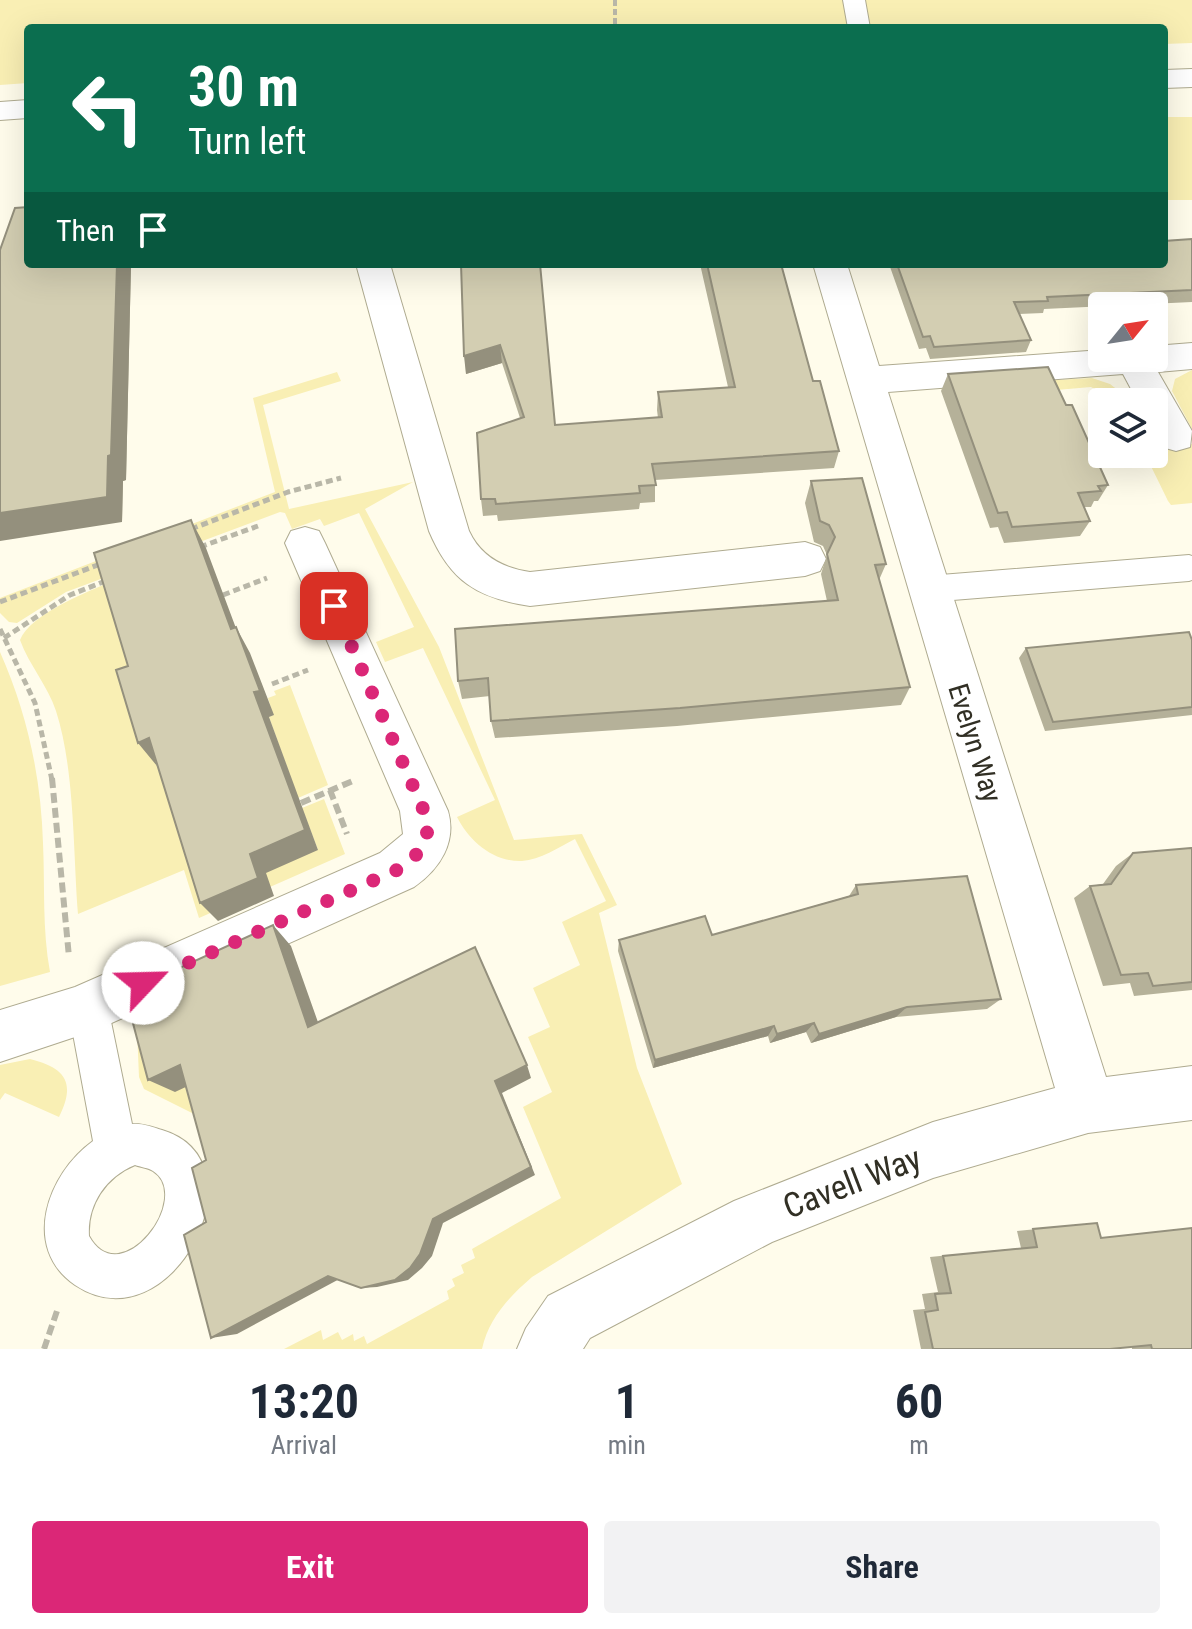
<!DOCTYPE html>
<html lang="en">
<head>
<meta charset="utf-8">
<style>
  :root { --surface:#fff; --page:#f2f2f3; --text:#1f2937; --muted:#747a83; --accent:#db2777 }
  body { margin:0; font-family:"Roboto Condensed",sans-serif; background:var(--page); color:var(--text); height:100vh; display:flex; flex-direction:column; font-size:30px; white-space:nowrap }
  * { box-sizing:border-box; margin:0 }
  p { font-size:26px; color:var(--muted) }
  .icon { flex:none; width:44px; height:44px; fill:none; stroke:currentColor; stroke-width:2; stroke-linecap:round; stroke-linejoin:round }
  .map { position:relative; height:1349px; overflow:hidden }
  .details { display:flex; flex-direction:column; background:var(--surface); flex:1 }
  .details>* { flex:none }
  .banner { position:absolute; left:24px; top:24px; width:1144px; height:244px; border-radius:8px; box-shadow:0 8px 32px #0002; background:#0b6e4f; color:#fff; overflow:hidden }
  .needle { width:52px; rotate:60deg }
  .controls { position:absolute; left:1088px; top:292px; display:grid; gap:16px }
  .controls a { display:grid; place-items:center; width:80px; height:80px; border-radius:8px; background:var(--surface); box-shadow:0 8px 32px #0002; font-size:40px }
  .pin { position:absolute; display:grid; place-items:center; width:68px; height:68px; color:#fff; margin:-34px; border-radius:16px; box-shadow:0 4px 12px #0006 }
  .me { position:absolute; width:88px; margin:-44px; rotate:66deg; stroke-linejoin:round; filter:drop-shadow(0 0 6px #0008) }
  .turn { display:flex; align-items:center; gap:28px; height:168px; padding:0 32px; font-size:36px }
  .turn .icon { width:104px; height:104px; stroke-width:2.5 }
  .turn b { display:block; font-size:56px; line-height:68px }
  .then { display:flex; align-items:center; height:76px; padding:0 32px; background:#0003; gap:16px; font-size:30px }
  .eta { display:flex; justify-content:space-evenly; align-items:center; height:136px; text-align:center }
  .eta b { font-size:48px; font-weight:700; line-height:56px }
  .action { display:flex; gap:16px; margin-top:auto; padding:16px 32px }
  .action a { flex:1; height:92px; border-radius:8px; background:var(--accent); color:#fff; font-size:32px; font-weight:700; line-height:92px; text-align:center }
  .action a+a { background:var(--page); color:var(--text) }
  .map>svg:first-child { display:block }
</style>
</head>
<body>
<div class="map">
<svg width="1192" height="1349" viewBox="0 0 1192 1349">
  <rect width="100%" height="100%" fill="#fffceb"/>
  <!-- green -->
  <path fill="#f9efb4" d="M 0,0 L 1192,0 L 1192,43 L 1164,44 L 1164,28 L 28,28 L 28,83 L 0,85 Z
    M 1164,117 L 1192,117 L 1192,200 L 1164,200 Z
    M 1192,370 L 1192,429 L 1172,391 L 1175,379 Z
    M 337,372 L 341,381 L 263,405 L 289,509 L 413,482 L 365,509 L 439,647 L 514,840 L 582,834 L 617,905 L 599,913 L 637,1068 L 682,1184 L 532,1277 C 509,1297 489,1318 482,1349 L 284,1349 L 321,1330 L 323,1340 L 338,1332 L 342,1340 L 353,1334 L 354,1341 L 364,1336 L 367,1344 L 449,1299 L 447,1291 L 455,1286 L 452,1279 L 464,1273 L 461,1265 L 475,1258 L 472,1249 L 561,1198 L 523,1107 L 552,1092 L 528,1037 L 550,1027 L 533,988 L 580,965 L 562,922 L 606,901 L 575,839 C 559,847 540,860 522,861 C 493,862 469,841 457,817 L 495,800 L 423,648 L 385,662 L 376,642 L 414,627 L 359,513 L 324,526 L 320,519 L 292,529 L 285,513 L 280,512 L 66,592 L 17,623 L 9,622 L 0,613 L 0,598 L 275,492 L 253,398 Z
    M 1092,378 L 1110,384 L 1133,402 L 1117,402 L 1091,387 L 1022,393 L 1019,382 Z
    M 1154,438 L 1159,447 L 1192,444 L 1192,503 L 1171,505 L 1168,501 L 1145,454 L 1154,454 Z
    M 113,581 L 318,850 L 302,808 L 324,799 L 345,854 L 199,918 L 184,870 L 78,914 C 73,852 75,770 56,711 C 48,686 29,665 20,640 C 30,614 89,591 113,581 Z
    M 0,652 C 27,713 41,776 43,843 C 45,886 42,929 50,972 L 0,986 Z
    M 290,685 L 328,785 L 298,798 L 269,717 L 273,715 L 268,698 L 276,695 L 274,691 Z
    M 137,1030 L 205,1078 L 196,1115 L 144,1089 L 139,1077 Z
    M 30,1059 C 66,1068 76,1083 59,1117 L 5,1093 L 0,1100 L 0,1065 Z"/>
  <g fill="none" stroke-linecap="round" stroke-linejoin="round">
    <!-- lane casing -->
    <g stroke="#afab90" stroke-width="2">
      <path id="lane" d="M 843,0 L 865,0 L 870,28 L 848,28 Z
        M 1189,555 L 1192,556 L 1192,580 L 1189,581 L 928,602 L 917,598 L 912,589 L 917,580 L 928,576 Z
        M 88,987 L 102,993 L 108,1007 L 132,1124 C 142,1123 152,1127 162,1130 C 267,1161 171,1349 75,1285 C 21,1248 47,1174 93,1141 L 68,1007 L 74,993 ZM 135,1165 C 140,1167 149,1168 153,1171 C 194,1197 121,1294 89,1236 C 87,1206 105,1177 135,1165 Z"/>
    </g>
    <!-- street casing -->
    <g stroke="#afab90" stroke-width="2">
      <path id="street" d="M 356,264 L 390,264 L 469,531 C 481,557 503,568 530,572 L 805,542 L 820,547 L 826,559 L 820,571 L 805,576 L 530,606 C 477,598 450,581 429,531 Z
        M 813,264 L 847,264 L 879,366 L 1102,350 L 1102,358 L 1154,358 L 1154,346 L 1192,343 L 1192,369 L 1158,372 L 1192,431 L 1190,447 L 1176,451 L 1162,447 L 1154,432 L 1154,402 L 1138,402 L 1123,374 L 888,392 L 1106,1077 L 1192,1066 L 1192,1120 L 1088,1133 L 933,1178 L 772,1242 L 590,1338 L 583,1349 L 517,1349 L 526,1328 L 548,1296 L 734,1201 L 933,1122 L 1055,1088 Z
        M 305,527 L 319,531 L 325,543 L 448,811 C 457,842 440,869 414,887 L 96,1030 L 0,1062 L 0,1010 L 75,987 L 380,853 L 403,834 L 400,811 L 285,543 L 291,531 Z"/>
    </g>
    <!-- secondary casing -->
    <g stroke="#afab90" stroke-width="2">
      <path id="secondary" d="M 1192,69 L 1192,87 L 1164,88 L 1164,70 Z
        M 28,100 L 28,118 L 0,120 L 0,102 Z"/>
    </g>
    <!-- path-far2 -->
    <path stroke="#b9b7a8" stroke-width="4" stroke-dasharray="6 3" stroke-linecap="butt" d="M 615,0 L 615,28"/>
    <!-- path-far1 -->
    <path stroke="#b9b7a8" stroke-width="5" stroke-dasharray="7 4" stroke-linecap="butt" d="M 191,529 L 288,492 L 341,478
      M 200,547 L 258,526
      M 223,595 L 267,578
      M 0,602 L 103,563
      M 0,629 L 35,703 L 52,780
      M 4,638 L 70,595 L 108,580
      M 272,684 L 308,670"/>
    <!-- path -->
    <path stroke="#b9b7a8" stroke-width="6" stroke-dasharray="10 5" stroke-linecap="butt" d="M 52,778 L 69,957
      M 330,790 L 347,834
      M 301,803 L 355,780
      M 44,1349 L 58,1308"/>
    <!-- lane -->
    <use href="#lane" fill="#fff" fill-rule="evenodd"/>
    <!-- street -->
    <use href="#street" fill="#fff" fill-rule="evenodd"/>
    <!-- secondary -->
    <use href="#secondary" fill="#fff" fill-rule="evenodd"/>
  </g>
  <!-- wall -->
  <path fill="#b5b199" d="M 1192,239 L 1192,302 L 1044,309 L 1043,313 L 1019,314 L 1031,340 L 1026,352 L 930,359 L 926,348 L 919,349 L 889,264 L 1164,264 Z
    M 28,264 L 159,264 L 131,265 L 126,480 L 123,481 L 122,522 Z
    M 461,264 L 555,425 L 658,418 L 657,410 L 658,392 L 728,387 L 700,264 L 781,264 L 813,381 L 839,451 L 834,468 L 655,480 L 655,502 L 640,503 L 639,509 L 498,521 L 497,515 L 483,516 L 481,499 L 520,418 L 502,363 L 466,374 Z
    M 948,374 L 1066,405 L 1108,485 L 1098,501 L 1094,501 L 1091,507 L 1084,507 L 1090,521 L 1080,536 L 1004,543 L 998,527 L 990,528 L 941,391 Z
    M 811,481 L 886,564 L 879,580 L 910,687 L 901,705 L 677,726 L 495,738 L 491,721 L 490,696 L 462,699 L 458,681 L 827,601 L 821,574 L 827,555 L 823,546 L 814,542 L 805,503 Z
    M 1192,640 L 1192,715 L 1045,731 L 1019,658 L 1026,648 Z
    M 1192,848 L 1192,990 L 1134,996 L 1130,983 L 1103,986 L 1074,898 L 1090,886 L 1103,884 L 1116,866 L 1133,853 Z
    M 856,885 L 1001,999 L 987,1009 L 896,1017 L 811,1043 L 806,1032 L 770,1043 L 768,1036 L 653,1068 L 618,951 L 619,940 L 712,935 L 849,896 Z
    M 1097,1223 L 1101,1238 L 1192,1349 L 1132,1349 L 1132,1347 L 1110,1349 L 921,1349 L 913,1310 L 925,1309 L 922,1294 L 938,1292 L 930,1257 L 1021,1248 L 1017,1231 Z"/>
  <!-- shaded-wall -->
  <path fill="#94907d" d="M 117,264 L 130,264 L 131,265 L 126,480 L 123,481 L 122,522 L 0,541 L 0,513 Z
    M 500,345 L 502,363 L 466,374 L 464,356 Z
    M 191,520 L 206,548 L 246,655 L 231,629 Z
    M 236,627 L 250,653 L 274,715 L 269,717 L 318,850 L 266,873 L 274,896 L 218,921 L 200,903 L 250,854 L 254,692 Z
    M 149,738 L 157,766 L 138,743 Z
    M 273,925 L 291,946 L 325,1042 L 308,1027 Z
    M 907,1007 L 896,1017 L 811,1043 L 819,1034 Z
    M 814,1023 L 806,1032 L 770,1043 L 777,1034 Z
    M 774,1026 L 768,1036 L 653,1068 L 655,1060 Z
    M 180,1065 L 205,1078 L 175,1092 L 148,1080 Z
    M 527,1065 L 531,1078 L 502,1093 L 535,1175 L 443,1223 L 432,1256 L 422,1268 L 408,1280 L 377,1287 L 361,1288 L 433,1219 L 495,1081 Z
    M 328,1276 L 345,1276 L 237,1334 L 211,1338 Z"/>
  <!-- building -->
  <path fill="#d3ceb2" stroke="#94907d" stroke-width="2" d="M 28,207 L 28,264 L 117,264 L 111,455 L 108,456 L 107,497 L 0,513 L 0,250 L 15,208 Z
    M 1192,239 L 1192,290 L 1047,297 L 1048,301 L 1014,302 L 1031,340 L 934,347 L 930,336 L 923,337 L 897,264 L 1164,264 L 1164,241 Z
    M 461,264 L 540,264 L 555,425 L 662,417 L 658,392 L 735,387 L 707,264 L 781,264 L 813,381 L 820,381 L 839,451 L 652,464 L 656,485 L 639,486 L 640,493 L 496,504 L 495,499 L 481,499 L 477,433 L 524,417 L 500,345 L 464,356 Z
    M 1048,367 L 1066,405 L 1072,405 L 1108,485 L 1098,486 L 1101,491 L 1078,493 L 1090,521 L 1012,527 L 1007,512 L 998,513 L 948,374 Z
    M 862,478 L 886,564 L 875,565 L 910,687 L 680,708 L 491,721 L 488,678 L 458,681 L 455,629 L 838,600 L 827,554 L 835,537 L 829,525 L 820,521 L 811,481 Z
    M 191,520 L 231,629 L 236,627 L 260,691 L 254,692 L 305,830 L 250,854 L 258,878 L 200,903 L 149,738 L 138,743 L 116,670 L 128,666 L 94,553 Z
    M 1189,632 L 1192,640 L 1192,707 L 1053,722 L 1026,648 Z
    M 1191,848 L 1192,848 L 1192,982 L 1153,986 L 1148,973 L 1121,975 L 1090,886 L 1111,884 L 1133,853 Z
    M 967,876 L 1001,999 L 907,1007 L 819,1034 L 814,1023 L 777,1034 L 774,1026 L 655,1060 L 619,940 L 705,916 L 712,935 L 858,894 L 856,885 Z
    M 273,925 L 308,1027 L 475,947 L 527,1065 L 495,1081 L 531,1167 L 433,1219 L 420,1254 L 410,1268 L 395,1280 L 361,1288 L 328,1276 L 211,1338 L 184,1235 L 206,1222 L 192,1168 L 206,1160 L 180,1065 L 148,1080 L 125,993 Z
    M 1097,1223 L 1101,1238 L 1192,1228 L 1192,1349 L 1152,1349 L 1151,1345 L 1110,1349 L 933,1349 L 925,1312 L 938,1310 L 935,1294 L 951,1293 L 943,1256 L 1037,1247 L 1033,1229 Z"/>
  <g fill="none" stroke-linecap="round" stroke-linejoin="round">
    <!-- route -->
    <path stroke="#db2777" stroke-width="14" stroke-dasharray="0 25.2" d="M 143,983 L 397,870 C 420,855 434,839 424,811 L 334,606"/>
  </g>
  <g text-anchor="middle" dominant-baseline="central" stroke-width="6" stroke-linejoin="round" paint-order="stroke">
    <!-- street labels -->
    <g font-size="28" fill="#312f24" stroke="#fff">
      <text transform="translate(975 743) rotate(73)">Evelyn Way</text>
    </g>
    <!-- near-street labels -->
    <g font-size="34" fill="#312f24" stroke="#fff">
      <text transform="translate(852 1182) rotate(-21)">Cavell Way</text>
    </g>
  </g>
</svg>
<div class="controls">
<a><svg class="needle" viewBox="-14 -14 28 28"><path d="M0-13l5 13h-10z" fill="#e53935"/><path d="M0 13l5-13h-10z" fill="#747a83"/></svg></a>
<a><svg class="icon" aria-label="layers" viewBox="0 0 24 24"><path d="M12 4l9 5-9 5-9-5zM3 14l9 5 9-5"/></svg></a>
</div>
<div class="pin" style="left:334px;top:606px;background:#d93025"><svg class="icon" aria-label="arrive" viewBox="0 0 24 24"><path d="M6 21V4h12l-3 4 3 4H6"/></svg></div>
<svg class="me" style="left:143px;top:983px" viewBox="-20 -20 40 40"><circle r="19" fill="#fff"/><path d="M0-13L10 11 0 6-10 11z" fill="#db2777"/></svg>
<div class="banner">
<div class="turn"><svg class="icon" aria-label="left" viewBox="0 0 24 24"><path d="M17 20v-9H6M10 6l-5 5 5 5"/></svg><div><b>30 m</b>Turn left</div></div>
<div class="then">Then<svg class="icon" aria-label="arrive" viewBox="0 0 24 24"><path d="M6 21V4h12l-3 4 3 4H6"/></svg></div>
</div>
</div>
<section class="details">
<div class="eta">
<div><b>13:20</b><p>Arrival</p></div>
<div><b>1</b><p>min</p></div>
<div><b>60</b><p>m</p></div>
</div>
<div class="action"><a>Exit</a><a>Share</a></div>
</section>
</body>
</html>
